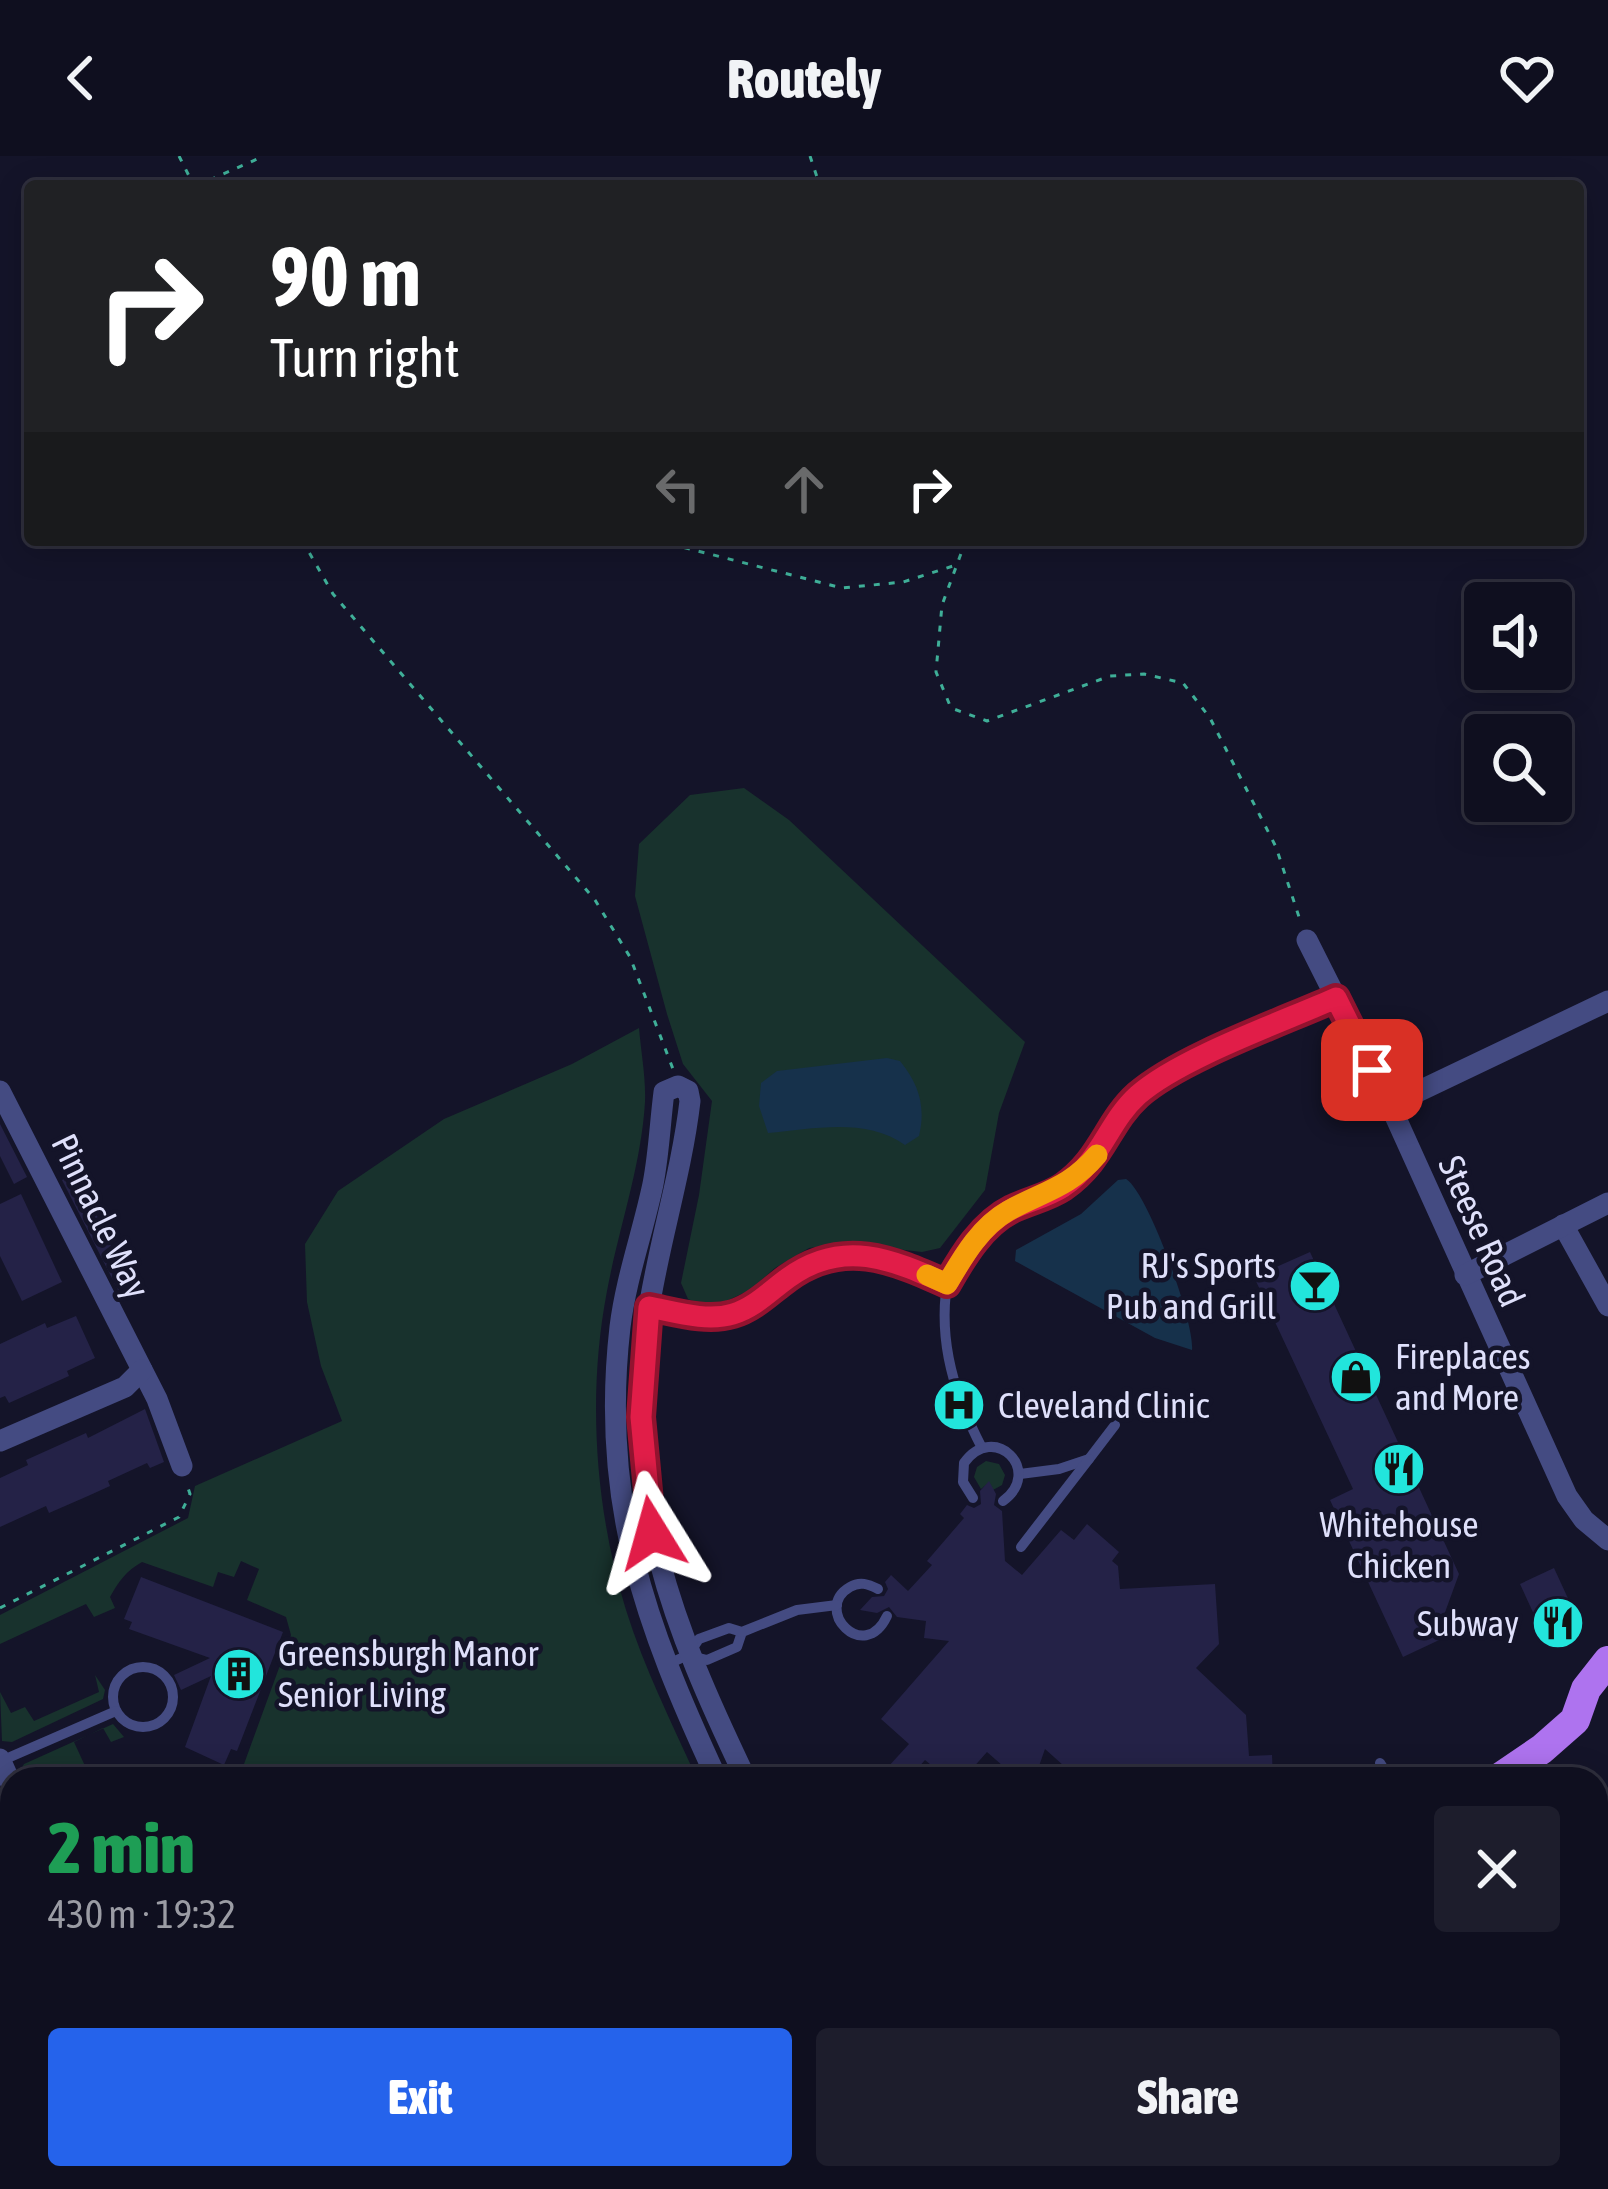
<!DOCTYPE html>
<meta charset="utf-8">
<style>
body{margin:0;font-family:"Asap Condensed",sans-serif;background:#1d1d2c;color:#f1f3f6;height:100vh;display:flex;flex-direction:column;font-size:45px;white-space:nowrap}
*{box-sizing:border-box;margin:0}
p{font-size:39px;color:#9b9ca4}
.icon{flex:none;width:66px;height:66px;fill:none;stroke:currentColor;stroke-width:2;stroke-linecap:round;stroke-linejoin:round}
.map{position:relative;flex:1;overflow:hidden}
.side{position:absolute;left:0px;top:1611px;width:1608px;height:423px;display:flex;flex-direction:column;background:#0f0f1f;border-radius:36px 36px 0 0;box-shadow:0 6px 30px #0003,0 0 0 3px #2f2f3d}
.side>*{flex:none}
.top-card{position:absolute;left:24px;top:24px;width:1560px;height:366px;border-radius:12px;box-shadow:0 6px 30px #0003,0 0 0 3px #2f2f3d;background:#202124;color:#fff;overflow:hidden}
.controls{position:absolute;left:1464px;top:426px;display:grid;gap:24px}
.controls a{display:grid;place-items:center;width:108px;height:108px;border-radius:12px;background:#0f0f1f;box-shadow:0 6px 30px #0003,0 0 0 3px #2f2f3d;font-size:60px}
.pin{position:absolute;display:grid;place-items:center;width:102px;height:102px;color:#fff;margin:-51px;border-radius:24px;box-shadow:0 6px 18px #0006}
.me{position:absolute;width:132px;margin:-66px;rotate:352deg;stroke-linejoin:round;filter:drop-shadow(0 0 9px #0008)}
.turn{display:flex;align-items:center;gap:42px;height:252px;padding:0 48px;font-size:54px}
.turn .icon{width:156px;height:156px;stroke-width:2.5}
.turn b{display:block;font-size:84px;line-height:102px}
.lanes{display:flex;align-items:center;height:114px;padding:0 48px;background:#0003;justify-content:center;gap:60px;direction:ltr}
.lanes .off{opacity:.35}
.round{display:grid;place-items:center;flex:none;width:126px;height:126px;border-radius:12px;background:#1d1d2c}
.headline{display:flex;align-items:center;justify-content:space-between;height:204px;padding:0 48px}
h1{font-size:72px;font-weight:800;line-height:90px;color:#1e9e55}
.button{display:flex;gap:24px;margin-top:auto;padding:24px 48px}
.button a{flex:1;height:138px;border-radius:12px;background:#2563eb;color:#fff;font-size:48px;font-weight:800;line-height:138px;text-align:center}
.button a+a{background:#1d1d2c;color:#f1f3f6}
header{display:flex;justify-content:space-between;align-items:center;height:156px;padding:0 48px;background:#0f0f1f;font-size:54px;font-weight:800}
.map>svg:first-child{display:block}
.green{fill:#18322d}
.water{fill:#16314b}
.building{fill:#242247}
.lines{fill:none;stroke-linecap:round;stroke-linejoin:round}
.path{stroke:#3faf98;stroke-width:3;stroke-dasharray:6 9;stroke-linecap:butt}
.lane{stroke:#444b82;stroke-width:10}
.street{stroke:#444b82;stroke-width:21}
.primary{stroke:#ae73ef;stroke-width:30}
.route-casing{stroke:#92132f;stroke-width:30}
.route{stroke:#e11d48;stroke-width:21}
.slow{stroke:#f59e0b;stroke-width:21}
.labels{text-anchor:middle;dominant-baseline:central;stroke-width:9;stroke-linejoin:round;paint-order:stroke}
.street-label{font-size:36px;fill:#dfe0fb;stroke:#141429}
.poi-label{font-size:36px;fill:#dfe0fb;stroke:#141429;text-anchor:start}
</style>
<header><svg class="icon" aria-label="back" viewBox="0 0 24 24"><path d="M15 5l-7 7 7 7"/></svg>Routely<svg class="icon" aria-label="heart" viewBox="0 0 24 24"><path d="M12 20l-8-8c-3-5 5-10 8-4 3-6 11-1 8 4z"/></svg></header>
<div class="map">
<svg width="1608" height="2033" viewBox="0 0 1608 2033">
<rect width="100%" height="100%" fill="#141429"/>
<g class="green">
<polygon points="744,632 789,664 1025,886 999,957 985,1034 940,1092 922,1096 844,1087 809,1092 775,1112 750,1134 720,1148 700,1148 688,1143 681,1127 699,1039 712,945 683,908 667,858 635,740 639,688 690,639"/>
<path d="M 639,872 C 641,896 646,922 645,946 C 641,1011 619,1071 607,1135 C 587,1239 595,1353 626,1454 C 644,1512 672,1567 697,1623 L 233,1623 L 244,1608 L 291,1479 L 286,1461 L 247,1444 L 259,1413 L 241,1405 L 234,1421 L 218,1416 L 213,1431 L 142,1406 C 126,1415 119,1425 110,1441 L 115,1452 L 94,1461 L 86,1448 L 0,1488 L 0,1459 L 188,1362 L 195,1330 L 342,1265 L 321,1210 L 307,1146 L 305,1088 L 338,1035 L 444,963 L 572,908 Z"/>
<polygon points="986,1305 999,1308 1005,1319 1002,1329 993,1334 987,1328 981,1333 974,1321 977,1311"/>
<polygon points="95,1519 105,1534 103,1543 12,1586 2,1585 0,1536 11,1557 25,1551 34,1565 99,1536"/>
<polygon points="113,1568 124,1581 111,1586 103,1572 74,1586 91,1623 24,1623 20,1615 24,1608"/>
<polygon points="4,1673 12,1678 12,2022 169,2022 174,2033 0,2033 0,1675"/>
<polygon points="208,2022 432,2022 437,2033 213,2033"/>
</g>
<g class="water">
<path d="M 887,902 L 900,905 C 919,928 926,951 919,980 L 905,989 C 866,961 813,973 768,977 L 759,950 L 761,927 L 777,915 Z"/>
<path d="M 1126,1023 C 1148,1036 1195,1167 1192,1194 L 1155,1182 L 1015,1105 L 1016,1094 L 1081,1058 L 1118,1024 Z"/>
</g>
<g class="building">
<polygon points="0,968 27,1021 14,1028 0,1000"/>
<polygon points="77,1017 131,1133 120,1138 62,1024"/>
<polygon points="21,1038 62,1126 22,1145 0,1100 0,1048"/>
<polygon points="1310,1096 1459,1418 1444,1459 1452,1478 1403,1501 1330,1344 1353,1333 1254,1121"/>
<polygon points="76,1160 95,1202 67,1215 69,1220 9,1247 5,1240 0,1242 0,1188 45,1167 47,1172"/>
<polygon points="145,1253 164,1306 150,1312 147,1307 108,1325 110,1330 88,1340 49,1357 46,1350 0,1371 0,1322 28,1309 26,1304 86,1277 88,1282"/>
<polygon points="989,1325 996,1338 994,1349 1002,1355 1005,1405 1022,1419 1061,1374 1074,1384 1087,1368 1119,1396 1112,1405 1118,1410 1120,1433 1215,1428 1219,1488 1196,1512 1246,1559 1249,1600 1272,1599 1273,1623 1073,1623 1073,1618 1045,1593 1039,1610 1029,1614 1028,1623 1018,1623 1017,1610 1003,1610 987,1596 963,1623 948,1623 925,1604 908,1623 901,1623 888,1611 909,1588 881,1563 949,1485 924,1482 926,1465 897,1461 889,1451 877,1457 860,1454 872,1441 884,1440 888,1433 885,1426 891,1419 908,1435 932,1409 927,1405 964,1362 960,1358 967,1349 974,1352 981,1348 980,1335"/>
<polygon points="1554,1412 1583,1475 1549,1491 1520,1428"/>
<polygon points="141,1421 283,1476 237,1595 231,1593 224,1609 185,1591 211,1520 181,1534 174,1519 210,1502 129,1473 132,1466 124,1463"/>
</g>
<g class="lines">
<g class="path">
<polyline points="179,0 194,30"/>
<polyline points="810,0 820,30"/>
<polyline points="196,30 264,0"/>
<polyline points="302,384 333,438 595,744 630,801 673,913"/>
<polyline points="655,384 842,432 903,426 956,409"/>
<polyline points="966,384 942,449 936,516 951,552 987,565 1110,520 1144,518 1183,527 1210,562 1276,691 1301,767"/>
<polyline points="0,1452 179,1361 190,1338 188,1332"/>
</g>
<g class="lane">
<path d="M 947,1128 C 938,1187 955,1240 982,1292"/>
<path d="M 649,1151 C 675,1156 707,1166 733,1158 C 754,1152 770,1135 788,1122 C 843,1082 892,1103 947,1128 L 986,1071 L 1008,1055 L 1060,1033 L 1086,1011 L 1103,991 L 1119,961 L 1155,926 L 1336,842"/>
<polyline points="1020,1318 1059,1313 1089,1303 1115,1269"/>
<path d="M 973,1342 L 963,1326 L 964,1307 C 994,1265 1044,1315 1003,1345"/>
<polyline points="1021,1391 1089,1303"/>
<path d="M 878,1433 C 868,1428 860,1425 850,1431 C 812,1453 864,1509 887,1460"/>
<polyline points="691,1500 707,1504 737,1491 742,1476"/>
<polyline points="666,1509 688,1499 699,1483 729,1472 742,1476 797,1454 837,1449"/>
<circle cx="143" cy="1541" r="30"/>
<polyline points="1,1605 116,1555"/>
<polyline points="1380,1607 1390,1623"/>
<polyline points="1037,1619 1042,1623"/>
<polyline points="1002,1623 1010,1617"/>
<polyline points="565,2022 570,2033"/>
<polyline points="657,2022 662,2033"/>
<polyline points="709,2022 714,2033"/>
<polyline points="1356,2022 1361,2033"/>
<polyline points="1161,2033 1163,2022"/>
<polyline points="1197,2033 1199,2022"/>
</g>
<g class="street">
<polyline points="1307,784 1390,949 1567,1340 1584,1364 1608,1384"/>
<polyline points="0,935 157,1243 182,1310"/>
<polyline points="1390,949 1608,845"/>
<polyline points="1563,1069 1608,1150"/>
<polyline points="1465,1119 1608,1047"/>
<polyline points="0,1285 125,1231 142,1214"/>
<polyline points="0,1603 12,1630"/>
<path d="M 717,1623 C 645,1468 600,1346 620,1171 C 626,1122 643,1076 653,1028 C 659,997 660,967 664,936 L 678,930 L 688,935 L 690,945 C 681,1022 656,1095 646,1171 C 623,1347 672,1468 746,1623"/>
<polyline points="191,2022 196,2033"/>
<polyline points="926,2022 934,2033"/>
<polyline points="960,2022 968,2033"/>
</g>
<g class="primary">
<polyline points="1498,1623 1542,1593 1575,1564 1586,1533 1608,1505"/>
<polyline points="873,2033 890,2022"/>
</g>
</g>
<g class="lines">
<g class="route-casing">
<path id="route" d="M 652,1377 L 641,1261 L 649,1151 C 675,1156 707,1166 733,1158 C 754,1152 770,1135 788,1122 C 843,1082 891,1103 947,1128 C 963,1100 982,1068 1012,1053 C 1029,1045 1048,1041 1063,1031 C 1103,1003 1107,967 1138,939 C 1180,902 1282,866 1336,842 L 1372,914"/>
</g>
<use href="#route" class="route"/>
<path class="slow" d="M 927,1119 L 947,1128 C 963,1101 980,1071 1008,1055 C 1044,1035 1069,1032 1097,999"/>
</g>
<defs>
<g id="bar-disc" transform="scale(2.7)"><circle r="9.5" fill="#22e5dc" stroke="#141429"/><path d="M-6-5H6L.8 .8V4.5H3.5V6h-7V4.5H-.8V.8Z" fill="#111"/></g>
<g id="shop-disc" transform="scale(2.7)"><circle r="9.5" fill="#22e5dc" stroke="#141429"/><path d="M-5-2.5h2.3a2.7 3.5 0 0 1 5.4 0H5L5.5 6h-11ZM-1.5-2.5h3a1.5 2.3 0 0 0-3 0Z" fill="#111"/></g>
<g id="hospital-disc" transform="scale(2.7)"><circle r="9.5" fill="#22e5dc" stroke="#141429"/><path d="M-5-5h3v3.5h4V-5h3V5h-3V1.5h-4V5h-3Z" fill="#111"/></g>
<g id="restaurant-disc" transform="scale(2.7)"><circle r="9.5" fill="#22e5dc" stroke="#141429"/><path d="M-5-6h1v4h1v-4h1v4h1v-4h1v5L-1.5 .5V6h-2V.5L-5-1ZM5-6V6H3V1.5H1.5Q1.5-4 5-6Z" fill="#111"/></g>
<g id="building-disc" transform="scale(2.7)"><circle r="9.5" fill="#22e5dc" stroke="#141429"/><path d="M-4-6H4V6H1V3H-1V6H-4ZM-2.5-4.3h1.7v1.8h-1.7ZM.8-4.3h1.7v1.8H.8ZM-2.5-1h1.7V.8h-1.7ZM.8-1h1.7V.8H.8Z" fill="#111"/></g>
</defs>
<g fill-rule="evenodd">
<use href="#bar-disc" x="1315" y="1130"/>
<use href="#shop-disc" x="1356" y="1221"/>
<use href="#hospital-disc" x="959" y="1249"/>
<use href="#restaurant-disc" x="1399" y="1313"/>
<use href="#restaurant-disc" x="1558" y="1467"/>
<use href="#building-disc" x="239" y="1518"/>
</g>
<g class="labels">
<g class="street-label">
<text transform="translate(101 1060) rotate(64)">Pinnacle Way</text>
<text transform="translate(1482 1075) rotate(66)">Steese Road</text>
</g>
<g class="poi-label">
<text x="1276" y="1109" text-anchor="end">RJ's Sports<tspan x="1276" dy="41">Pub and Grill</tspan></text>
<text x="1395" y="1200">Fireplaces<tspan x="1395" dy="41">and More</tspan></text>
<text x="998" y="1249">Cleveland Clinic</text>
<text x="1399" y="1368" text-anchor="middle">Whitehouse<tspan x="1399" dy="41">Chicken</tspan></text>
<text x="1519" y="1467" text-anchor="end">Subway</text>
<text x="278" y="1497">Greensburgh Manor<tspan x="278" dy="41">Senior Living</tspan></text>
</g>
</g>
</svg>
<div class="controls">
<a><svg class="icon" aria-label="sound" viewBox="0 0 24 24"><path d="M4 9h4l5-4v14l-5-4H4zM17 9q2 3 0 6"/></svg></a>
<a><svg class="icon" aria-label="search" viewBox="0 0 24 24"><circle cx="10" cy="10" r="6"/><path d="M15 15l6 6"/></svg></a>
</div>
<div class="pin" style="left:1372px;top:914px;background:#d93025"><svg class="icon" aria-label="arrive" viewBox="0 0 24 24"><path d="M6 21V4h12l-3 4 3 4H6"/></svg></div>
<svg class="me" style="left:652px;top:1377px" viewBox="-20 -20 40 40"><path d="M0-17L14 15 0 8-14 15z" fill="#e11d48" stroke="#fff" stroke-width="4"/></svg>
<div class="top-card">
<div class="turn"><svg class="icon" aria-label="right" viewBox="0 0 24 24"><path d="M7 20v-9h11M14 6l5 5-5 5"/></svg><div><b>90 m</b>Turn right</div></div>
<div class="lanes"><svg class="icon off" aria-label="left" viewBox="0 0 24 24"><path d="M17 20v-9H6M10 6l-5 5 5 5"/></svg><svg class="icon off" aria-label="ahead" viewBox="0 0 24 24"><path d="M12 20V5M6 11l6-6 6 6"/></svg><svg class="icon" aria-label="right" viewBox="0 0 24 24"><path d="M7 20v-9h11M14 6l5 5-5 5"/></svg></div>
</div>
<section class="side">
<div class="headline"><div><h1>2 min</h1><p>430 m · 19:32</p></div><a class="round"><svg class="icon" aria-label="close" viewBox="0 0 24 24"><path d="M6 6l12 12M18 6L6 18"/></svg></a></div>
<div class="button"><a>Exit</a><a>Share</a></div>
</section>
</div>
